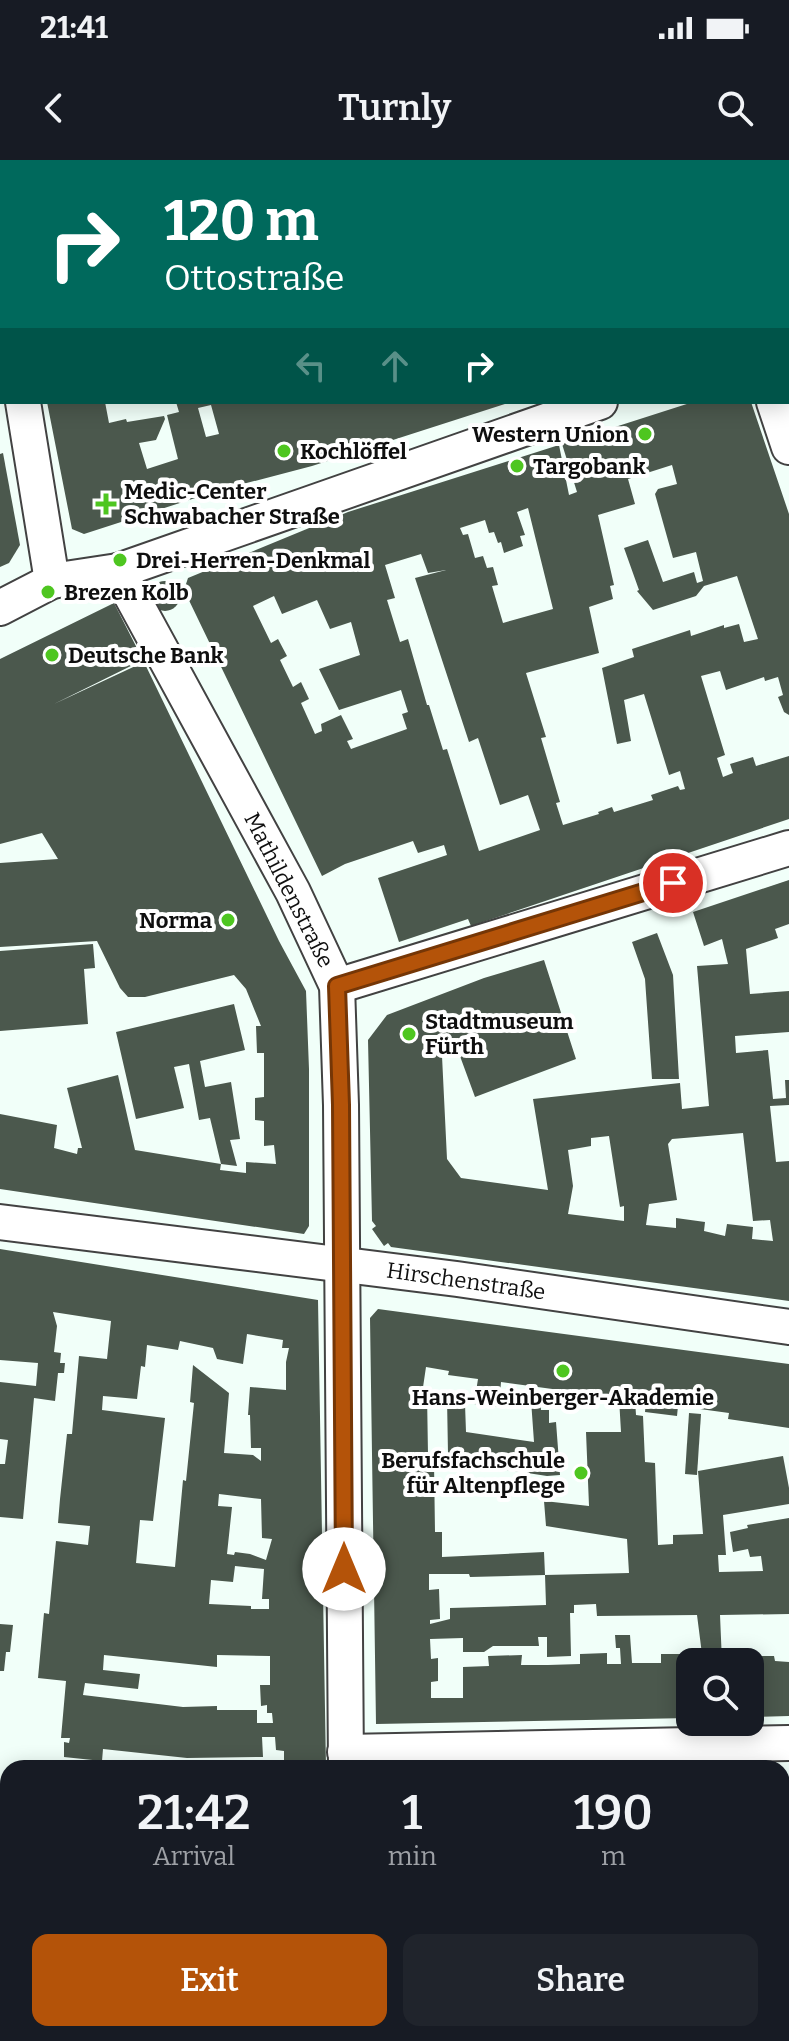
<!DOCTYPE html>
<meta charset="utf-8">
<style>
body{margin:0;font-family:Bitter,serif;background:#20242c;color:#f1f3f6;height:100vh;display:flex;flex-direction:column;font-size:30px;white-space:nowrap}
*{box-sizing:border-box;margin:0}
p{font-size:26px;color:#9ea1a6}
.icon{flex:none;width:44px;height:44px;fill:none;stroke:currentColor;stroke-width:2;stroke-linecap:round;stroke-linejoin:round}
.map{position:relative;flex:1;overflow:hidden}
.drawer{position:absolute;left:0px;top:1600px;width:790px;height:282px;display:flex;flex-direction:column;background:#171b24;border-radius:24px 24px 0 0;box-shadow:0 4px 20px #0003}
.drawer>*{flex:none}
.hud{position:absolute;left:0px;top:0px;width:790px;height:244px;box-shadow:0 4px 20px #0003;background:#00695c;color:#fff;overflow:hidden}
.fabs{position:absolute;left:676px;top:1488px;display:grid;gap:16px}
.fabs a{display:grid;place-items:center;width:88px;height:88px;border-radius:16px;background:#171b24;box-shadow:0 4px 20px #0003;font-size:40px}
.pin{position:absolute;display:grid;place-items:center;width:68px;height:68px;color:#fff;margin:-34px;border:4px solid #fff;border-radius:50%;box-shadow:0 2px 8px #0007}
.me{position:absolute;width:88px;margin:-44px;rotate:0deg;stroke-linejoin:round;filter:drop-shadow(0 0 6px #0008)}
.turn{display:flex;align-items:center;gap:28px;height:168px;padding:0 32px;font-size:36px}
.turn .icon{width:104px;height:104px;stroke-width:2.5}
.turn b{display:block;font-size:56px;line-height:68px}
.lanes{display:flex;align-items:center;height:76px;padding:0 32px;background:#0003;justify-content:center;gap:40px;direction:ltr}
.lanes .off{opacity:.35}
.eta{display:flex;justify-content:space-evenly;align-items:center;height:136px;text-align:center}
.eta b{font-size:48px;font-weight:600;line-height:56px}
.action{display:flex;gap:16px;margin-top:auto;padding:16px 32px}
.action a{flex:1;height:92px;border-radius:16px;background:#b45309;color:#fff;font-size:32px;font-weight:600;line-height:92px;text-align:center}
.action a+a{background:#20242c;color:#f1f3f6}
.status{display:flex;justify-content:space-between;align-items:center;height:56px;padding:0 40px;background:#171b24;direction:ltr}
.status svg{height:22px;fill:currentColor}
header{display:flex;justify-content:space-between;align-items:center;height:104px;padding:0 32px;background:#171b24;font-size:36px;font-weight:600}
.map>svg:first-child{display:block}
.building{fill:#4b584d;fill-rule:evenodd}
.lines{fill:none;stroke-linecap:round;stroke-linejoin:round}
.minor-casing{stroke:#424242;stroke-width:38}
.minor{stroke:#fff;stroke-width:34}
.route-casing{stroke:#753606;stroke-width:20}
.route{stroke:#b45309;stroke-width:14}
.poi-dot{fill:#4ec620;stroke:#fff;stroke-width:3}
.labels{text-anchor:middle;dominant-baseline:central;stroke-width:8;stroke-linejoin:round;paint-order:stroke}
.poi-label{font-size:22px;font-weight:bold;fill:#0f0f0f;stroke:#fff;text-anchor:start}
.street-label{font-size:22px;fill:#0f0f0f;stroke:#fff}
</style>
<div class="status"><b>21:41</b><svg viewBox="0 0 49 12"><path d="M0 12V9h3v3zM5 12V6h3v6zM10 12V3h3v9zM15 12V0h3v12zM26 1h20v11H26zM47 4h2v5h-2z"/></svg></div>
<header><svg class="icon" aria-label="back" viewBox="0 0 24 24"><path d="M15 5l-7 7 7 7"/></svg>Turnly<svg class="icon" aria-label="search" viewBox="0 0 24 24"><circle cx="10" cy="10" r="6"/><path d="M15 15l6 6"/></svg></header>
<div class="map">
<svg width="789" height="1881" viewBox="0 0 789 1881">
<rect width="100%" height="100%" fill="#f1fff9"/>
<g class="building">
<path d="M 47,242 L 105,242 L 109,263 L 126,259 L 127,262 L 164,256 L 165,259 L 156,280 L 139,283 L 147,309 L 178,299 L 167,255 L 179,252 L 176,242 L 508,243 L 312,306 L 220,330 L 84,374 L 72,369 ZM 211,245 L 219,274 L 206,277 L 198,248 Z"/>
<path d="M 693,242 L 751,242 L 789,354 L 789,555 L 784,552 L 778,537 L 783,535 L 778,517 L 765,521 L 764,517 L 726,530 L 720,511 L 701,516 L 725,595 L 717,598 L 723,617 L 733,613 L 730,604 L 753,597 L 756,606 L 789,596 L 789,659 L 471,766 L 468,759 L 399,782 L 378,718 L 447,695 L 444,685 L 418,693 L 413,681 L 345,704 L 322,716 L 184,430 L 188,418 L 348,352 L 559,285 L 569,335 L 577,332 L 562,284 ZM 672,305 L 677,324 L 658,329 L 655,334 L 673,398 L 696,392 L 703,421 L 697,423 L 694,412 L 663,422 L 648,380 L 624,388 L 639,430 L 637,431 L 653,450 L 696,436 L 704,426 L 737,416 L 758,479 L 744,482 L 739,464 L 724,468 L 724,465 L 691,476 L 690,470 L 632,489 L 634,497 L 602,508 L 617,584 L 631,581 L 624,540 L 644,534 L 669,615 L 680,611 L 685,629 L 680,630 L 678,626 L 651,635 L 653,640 L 614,652 L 612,647 L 598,652 L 599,654 L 563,665 L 556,643 L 560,642 L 541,578 L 546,577 L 526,513 L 599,493 L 589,447 L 613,439 L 610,426 L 614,425 L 598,355 L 635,344 L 628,319 ZM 528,348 L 553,449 L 503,463 L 492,426 L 498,425 L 493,407 L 487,408 L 483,396 L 475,398 L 468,374 L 463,375 L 460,368 L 485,360 L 489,373 L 494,372 L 498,383 L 501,382 L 504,393 L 523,386 L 520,376 L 525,375 L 517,352 ZM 421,394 L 428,413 L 446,410 L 415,418 L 469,582 L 478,578 L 500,645 L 528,635 L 540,670 L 479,691 L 447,589 L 443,590 L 429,545 L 427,545 L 408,479 L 400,482 L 387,440 L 395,438 L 385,405 ZM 274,436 L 282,454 L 317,440 L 330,469 L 351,462 L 360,495 L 319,509 L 339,550 L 401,530 L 408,552 L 402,554 L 407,569 L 351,589 L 347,581 L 353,579 L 341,555 L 321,564 L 322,571 L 315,574 L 301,543 L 309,539 L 301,522 L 293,527 L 280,500 L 287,496 L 278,479 L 271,483 L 253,446 Z"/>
<polygon points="3,293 20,385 9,403 0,407 0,294"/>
<circle cx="165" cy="436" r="15"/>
<polygon points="114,443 143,500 54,544 144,502 279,781 306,831 309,909 309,1066 304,1074 0,1029 0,954 57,965 54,988 77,994 78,988 82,988 67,928 118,915 135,990 221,1004 220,1010 246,1013 246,1002 276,1004 274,985 264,986 264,961 255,960 255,938 264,937 264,893 257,893 256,866 261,866 246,829 234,815 145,837 128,837 120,828 97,781 0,787 0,703 58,699 42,673 0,684 0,499"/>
<path d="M 789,720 L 789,764 L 775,769 L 778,778 L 746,789 L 750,834 L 789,831 L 789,872 L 735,876 L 736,893 L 768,890 L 773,939 L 786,938 L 785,920 L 789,920 L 789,945 L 770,946 L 776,1002 L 789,1001 L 789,1141 L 391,1087 L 388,1083 L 384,1086 L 372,1069 L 376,1066 L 372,1061 L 368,880 L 387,855 L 484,818 L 544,800 L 576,899 L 475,937 L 457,888 L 442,896 L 447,999 L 461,1018 L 548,1030 L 533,939 L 680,923 L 682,949 L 709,946 L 697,806 L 728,804 L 722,779 L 704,786 L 693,752 ZM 743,973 L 753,1061 L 770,1060 L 773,1081 L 752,1079 L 753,1067 L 727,1064 L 725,1076 L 704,1071 L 705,1062 L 676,1058 L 676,1068 L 646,1065 L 649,1044 L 677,1040 L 668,984 L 672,979 ZM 609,976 L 620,1047 L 624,1046 L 624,1061 L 568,1054 L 573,1026 L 568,990 L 591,986 L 591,978 Z"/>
<polygon points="657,773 673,815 679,919 652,919 645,819 632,782"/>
<polygon points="93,784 95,808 84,809 88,864 0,871 0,791"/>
<polygon points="234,844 245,890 200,901 205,927 231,922 240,979 230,980 237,1006 221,1004 210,958 199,960 189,904 174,907 184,948 136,959 116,872"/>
<path d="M 0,1089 L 318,1140 L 326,1608 L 284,1608 L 284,1591 L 276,1590 L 275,1577 L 262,1577 L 263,1597 L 187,1598 L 103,1589 L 102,1601 L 64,1597 L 64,1582 L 69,1583 L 70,1578 L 61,1578 L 66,1521 L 38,1518 L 44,1453 L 49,1454 L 56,1381 L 88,1385 L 90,1366 L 58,1363 L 60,1339 L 67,1274 L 72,1274 L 79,1196 L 107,1199 L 111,1161 L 53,1152 L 57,1166 L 54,1192 L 61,1193 L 60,1203 L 65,1203 L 64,1213 L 58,1213 L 55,1241 L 34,1238 L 23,1359 L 0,1357 L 0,1304 L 5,1304 L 8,1280 L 0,1279 L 0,1222 L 36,1226 L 38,1203 L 0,1200 ZM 247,1174 L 283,1180 L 282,1188 L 289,1188 L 286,1202 L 286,1230 L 250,1227 L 248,1255 L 250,1255 L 251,1288 L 261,1288 L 261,1301 L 253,1295 L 224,1293 L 229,1233 L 193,1205 L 190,1242 L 194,1243 L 186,1321 L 183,1320 L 175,1407 L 136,1403 L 140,1360 L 153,1361 L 165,1258 L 102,1250 L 103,1236 L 137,1239 L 141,1206 L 145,1207 L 147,1185 L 178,1190 L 180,1181 L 213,1188 L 217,1199 L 243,1204 ZM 219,1334 L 261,1339 L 262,1378 L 272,1379 L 266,1400 L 250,1394 L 235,1392 L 234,1395 L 227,1394 L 232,1347 L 218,1346 ZM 235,1406 L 264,1409 L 262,1439 L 269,1439 L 269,1449 L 251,1449 L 251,1446 L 209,1444 L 211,1420 L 233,1422 ZM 104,1495 L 217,1507 L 217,1495 L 270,1496 L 270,1525 L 260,1525 L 261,1546 L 267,1545 L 267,1553 L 272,1553 L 273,1563 L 257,1563 L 257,1550 L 217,1550 L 217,1546 L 183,1547 L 83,1535 L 85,1523 L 138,1529 L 140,1514 L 103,1510 Z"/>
<path d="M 378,1149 L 789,1204 L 789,1268 L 728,1259 L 729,1253 L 678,1246 L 677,1256 L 645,1252 L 646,1241 L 635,1240 L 636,1255 L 643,1256 L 645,1302 L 655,1303 L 658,1385 L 673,1384 L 673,1375 L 703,1374 L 698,1311 L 783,1296 L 789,1328 L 789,1344 L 723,1355 L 726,1395 L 718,1395 L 719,1412 L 763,1411 L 761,1396 L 750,1397 L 748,1389 L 733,1392 L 730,1372 L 748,1368 L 747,1365 L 789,1358 L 789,1454 L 720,1455 L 722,1502 L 703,1502 L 697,1455 L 597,1456 L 596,1444 L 574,1445 L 574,1453 L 570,1453 L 571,1496 L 547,1497 L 547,1477 L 538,1477 L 539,1486 L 493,1486 L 484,1492 L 463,1492 L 463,1478 L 430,1479 L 431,1499 L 438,1498 L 438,1521 L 431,1522 L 431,1538 L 463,1538 L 463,1507 L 489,1506 L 488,1496 L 522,1495 L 521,1505 L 548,1505 L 580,1504 L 580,1494 L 607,1493 L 607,1504 L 621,1504 L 620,1488 L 616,1488 L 615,1475 L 630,1475 L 632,1503 L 661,1503 L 661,1494 L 683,1494 L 683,1502 L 690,1502 L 690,1558 L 376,1564 L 370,1158 ZM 426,1207 L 449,1211 L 448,1215 L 478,1219 L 474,1244 L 499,1247 L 501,1222 L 619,1238 L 621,1272 L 586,1272 L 589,1346 L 544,1341 L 546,1366 L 627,1379 L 629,1413 L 545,1415 L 546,1445 L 450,1448 L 450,1459 L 430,1464 L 430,1460 L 440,1459 L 439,1429 L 429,1430 L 429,1414 L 469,1414 L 470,1417 L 545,1415 L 544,1392 L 442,1397 L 442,1372 L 435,1372 L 434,1302 L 448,1301 L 547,1316 L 560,1315 L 556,1262 L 549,1263 L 549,1250 L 541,1250 L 540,1239 L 531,1240 L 534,1282 L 466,1272 L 465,1244 L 447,1238 L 448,1294 L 428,1295 L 427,1233 L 422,1234 Z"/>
<polygon points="689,1253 701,1254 697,1315 685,1314"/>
<polygon points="0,1464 13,1465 10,1492 6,1492 4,1511 0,1511"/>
<polygon points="751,1496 774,1496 775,1501 789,1502 789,1556 750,1557 750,1502 738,1502 738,1499 751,1499"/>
<rect x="782" y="1620" width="7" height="54"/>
<rect x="782" y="1690" width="7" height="121"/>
<polygon points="8,1766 8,1830 0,1831 0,1767"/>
<polygon points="8,1852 8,1874 49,1874 49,1876 0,1881 0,1853"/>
<rect x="93" y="1874" width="80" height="7"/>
<rect x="258" y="1874" width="73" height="7"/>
<polygon points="378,1874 433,1874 433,1881 379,1881"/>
<polygon points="457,1874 543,1874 543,1881 444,1881 444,1878 457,1878"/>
<polygon points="656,1874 706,1874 707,1881 657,1881"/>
</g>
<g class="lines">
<g class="minor-casing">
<g id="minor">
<polyline points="0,104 2,116"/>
<polyline points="788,178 789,178"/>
<polyline points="23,242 52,421"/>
<polyline points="774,242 789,287"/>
<polyline points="118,411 293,732 337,826 341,945 346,1608"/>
<polyline points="0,448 52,421 118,411 600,242"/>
<polyline points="337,826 789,688"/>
<polyline points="0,1062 457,1119 789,1167"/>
<polyline points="345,1592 789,1583"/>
<polyline points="350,1874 350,1881"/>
</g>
</g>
<use href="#minor" class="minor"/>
</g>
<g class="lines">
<g class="route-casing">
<polyline id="route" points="344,1409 341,945 337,826 673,723"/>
</g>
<use href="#route" class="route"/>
</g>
<g class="poi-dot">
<circle cx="645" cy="274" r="8"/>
<circle cx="284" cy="291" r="8"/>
<circle cx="517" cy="306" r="8"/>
<path d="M102 332h8v8h8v8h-8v8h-8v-8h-8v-8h8z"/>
<circle cx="120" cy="400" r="8"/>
<circle cx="48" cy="432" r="8"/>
<circle cx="52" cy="495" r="8"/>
<circle cx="228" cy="760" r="8"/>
<circle cx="409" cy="874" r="8"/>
<circle cx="563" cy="1211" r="8"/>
<circle cx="581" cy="1313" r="8"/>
</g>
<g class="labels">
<g class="poi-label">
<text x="629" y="274" text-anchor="end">Western Union</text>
<text x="300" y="291">Kochlöffel</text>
<text x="533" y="306">Targobank</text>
<text x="124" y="331">Medic-Center<tspan x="124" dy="25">Schwabacher Straße</tspan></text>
<text x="136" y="400">Drei-Herren-Denkmal</text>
<text x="64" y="432">Brezen Kolb</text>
<text x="68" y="495">Deutsche Bank</text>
<text x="212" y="760" text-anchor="end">Norma</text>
<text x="425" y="861">Stadtmuseum<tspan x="425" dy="25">Fürth</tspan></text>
<text x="563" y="1237" text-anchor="middle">Hans-Weinberger-Akademie</text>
<text x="565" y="1300" text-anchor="end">Berufsfachschule<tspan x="565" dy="25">für Altenpflege</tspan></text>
</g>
<g class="street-label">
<text transform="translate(289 730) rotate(63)">Mathildenstraße</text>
<text transform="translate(466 1121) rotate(8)">Hirschenstraße</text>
</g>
</g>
</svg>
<div class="fabs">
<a><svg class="icon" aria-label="search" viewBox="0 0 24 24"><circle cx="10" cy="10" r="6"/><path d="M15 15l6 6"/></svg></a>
</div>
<div class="pin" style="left:673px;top:723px;background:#d93025"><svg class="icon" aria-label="arrive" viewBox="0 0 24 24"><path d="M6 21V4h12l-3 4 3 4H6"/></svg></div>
<svg class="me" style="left:344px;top:1409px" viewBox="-20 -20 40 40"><circle r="19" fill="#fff"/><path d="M0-13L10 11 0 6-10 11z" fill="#b45309"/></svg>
<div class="hud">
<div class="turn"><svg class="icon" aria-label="right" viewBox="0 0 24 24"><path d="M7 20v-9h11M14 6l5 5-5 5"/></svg><div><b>120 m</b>Ottostraße</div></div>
<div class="lanes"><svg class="icon off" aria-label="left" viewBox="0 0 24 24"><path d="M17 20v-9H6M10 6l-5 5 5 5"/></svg><svg class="icon off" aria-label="ahead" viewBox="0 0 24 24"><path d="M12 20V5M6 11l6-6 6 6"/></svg><svg class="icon" aria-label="right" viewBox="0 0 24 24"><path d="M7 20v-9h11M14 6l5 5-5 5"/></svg></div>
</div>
<section class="drawer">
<div class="eta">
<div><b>21:42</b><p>Arrival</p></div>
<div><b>1</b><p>min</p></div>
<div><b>190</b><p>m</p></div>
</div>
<div class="action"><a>Exit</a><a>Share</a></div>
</section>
</div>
